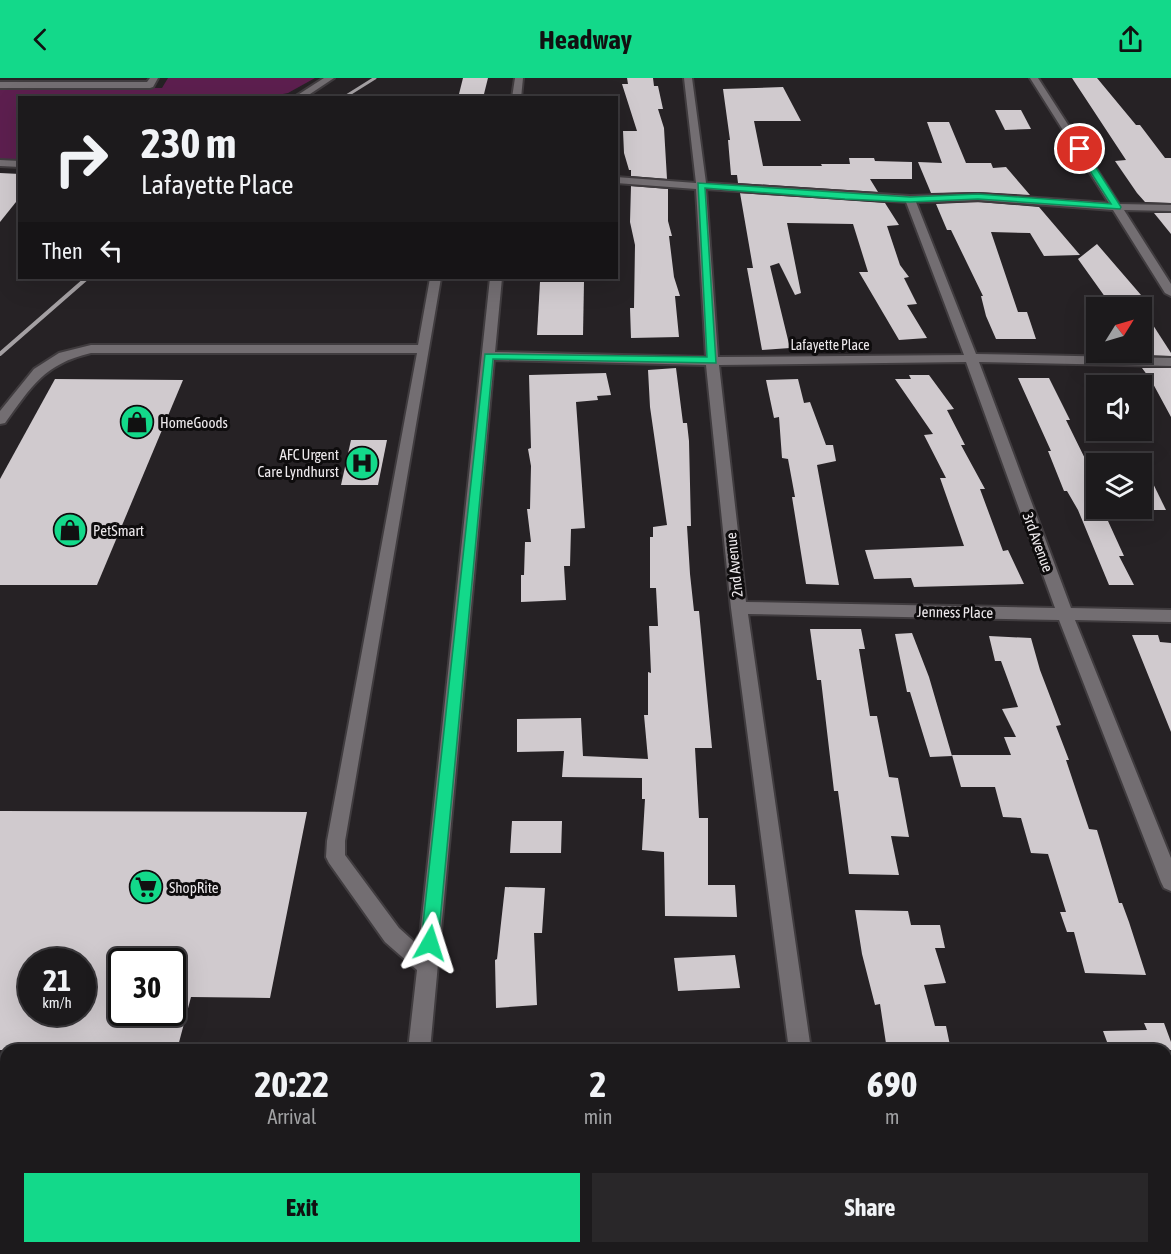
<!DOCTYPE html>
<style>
body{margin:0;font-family:"Asap Condensed",sans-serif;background:#292729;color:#f1f3f6;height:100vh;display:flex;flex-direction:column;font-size:22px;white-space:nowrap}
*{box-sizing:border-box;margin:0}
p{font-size:20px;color:#a0a1a3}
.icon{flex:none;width:33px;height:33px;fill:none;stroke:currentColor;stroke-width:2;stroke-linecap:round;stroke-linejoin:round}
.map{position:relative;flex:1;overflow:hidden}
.sheet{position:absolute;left:0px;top:966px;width:1172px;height:210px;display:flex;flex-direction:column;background:#1c1a1c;border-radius:18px 18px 0 0;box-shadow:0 6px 24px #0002,0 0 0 2px #3a383b}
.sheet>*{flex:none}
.banner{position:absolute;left:18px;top:18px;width:600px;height:183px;border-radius:0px;box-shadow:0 6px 24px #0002,0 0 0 2px #3a383b;background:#1c1a1c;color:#f1f3f6;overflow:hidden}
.needle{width:39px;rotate:53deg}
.buttons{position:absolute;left:1086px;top:219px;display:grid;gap:12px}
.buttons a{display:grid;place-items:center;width:66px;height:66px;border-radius:0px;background:#1c1a1c;box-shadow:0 6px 24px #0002,0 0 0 2px #3a383b;font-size:30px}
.speed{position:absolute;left:18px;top:870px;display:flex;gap:12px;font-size:30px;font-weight:700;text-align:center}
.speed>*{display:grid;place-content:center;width:78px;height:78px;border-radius:50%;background:#1c1a1c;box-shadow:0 6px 24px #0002,0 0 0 2px #3a383b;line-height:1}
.speed small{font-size:15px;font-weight:400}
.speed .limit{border:3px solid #111;border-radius:9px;background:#fff;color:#111}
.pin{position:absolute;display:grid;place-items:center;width:51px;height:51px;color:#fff;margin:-26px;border:3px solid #fff;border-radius:50%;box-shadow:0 2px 6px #0007}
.me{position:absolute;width:66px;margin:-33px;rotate:6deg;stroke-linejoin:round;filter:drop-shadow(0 0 4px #0008)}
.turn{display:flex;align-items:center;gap:21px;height:126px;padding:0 24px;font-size:27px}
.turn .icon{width:78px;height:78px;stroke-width:2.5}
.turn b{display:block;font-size:42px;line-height:51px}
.then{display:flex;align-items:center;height:57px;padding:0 24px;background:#0003;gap:12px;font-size:22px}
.eta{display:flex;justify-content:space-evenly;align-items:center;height:102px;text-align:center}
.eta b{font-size:36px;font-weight:700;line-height:42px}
.primary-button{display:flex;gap:12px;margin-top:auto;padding:12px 24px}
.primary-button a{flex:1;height:69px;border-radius:0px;background:#13d98a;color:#111;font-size:24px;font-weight:700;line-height:69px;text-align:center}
.primary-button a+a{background:#292729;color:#f1f3f6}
header{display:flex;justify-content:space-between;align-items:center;height:78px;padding:0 24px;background:#13d98a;color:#111;font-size:27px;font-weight:700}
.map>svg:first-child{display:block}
.green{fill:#5d1f4f}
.building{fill:#d0cace;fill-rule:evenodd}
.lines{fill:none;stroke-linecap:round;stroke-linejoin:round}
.minor-casing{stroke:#403c3f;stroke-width:4}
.minor{fill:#736e72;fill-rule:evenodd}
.rail-far1{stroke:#a4a0a3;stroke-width:3}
.rail{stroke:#a4a0a3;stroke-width:4}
.route{fill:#13d98a;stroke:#0c8d5a;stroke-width:1.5}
.labels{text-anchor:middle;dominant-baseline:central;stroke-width:6;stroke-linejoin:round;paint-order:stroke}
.far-street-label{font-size:14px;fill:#ede9ec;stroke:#0e0c0d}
.poi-label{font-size:15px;fill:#ede9ec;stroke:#0e0c0d;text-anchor:start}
.street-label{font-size:15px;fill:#ede9ec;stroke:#0e0c0d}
</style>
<header><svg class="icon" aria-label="back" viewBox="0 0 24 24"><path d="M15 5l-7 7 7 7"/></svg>Headway<svg class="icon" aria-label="share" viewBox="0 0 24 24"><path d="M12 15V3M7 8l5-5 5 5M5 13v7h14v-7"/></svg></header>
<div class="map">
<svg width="1171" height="1176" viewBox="0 0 1171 1176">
<rect width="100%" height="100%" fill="#262225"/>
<g class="green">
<polygon points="168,0 315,0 288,15 268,19 20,20 19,86 0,85 0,8 162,10"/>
<polygon points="0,1112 6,1112 6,1170 341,1170 341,1176 0,1176"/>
</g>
<g class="building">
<polygon points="463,0 488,0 483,20 458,20"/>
<polygon points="627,0 653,0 654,8 658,8 663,31 658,31 664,50 667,101 631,98 631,92 629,92 624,75 623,53 637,53 622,6 628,6"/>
<polygon points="1072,0 1097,0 1136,47 1140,47 1165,80 1171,80 1171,125 1145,124 1137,115 1115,83 1126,82"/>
<polygon points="783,9 801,43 754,43 763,88 822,88 821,86 850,86 849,80 874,80 875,83 912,84 912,101 870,101 878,114 738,105 737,97 731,97 728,62 730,62 723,11"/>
<polygon points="995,32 1021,32 1031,51 1005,52"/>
<polygon points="927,44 949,44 966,85 991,85 993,90 1006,89 1030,117 978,114 931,115 918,84 942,85"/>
<polygon points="0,95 20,96 20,119 0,144"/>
<polygon points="631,108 668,111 668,143 672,158 669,158 674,199 680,218 675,218 679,259 631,260 630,230 634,230 635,167 630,144"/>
<polygon points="740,115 885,125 899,147 887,148 900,187 909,199 904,200 917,226 907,227 927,260 899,262 859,194 868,194 853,146 787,145 801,215 795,217 779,185 770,188 790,270 762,272 747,190 753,190"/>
<polygon points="978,124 1039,129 1080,177 1044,178 1030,155 991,154 1018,234 1027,234 1036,261 996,261 986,238 981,218 983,218 951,152 947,152 936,126"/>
<polygon points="1154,135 1171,135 1171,156"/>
<polygon points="1097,166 1141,217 1138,217 1147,230 1113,230 1078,181"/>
<polygon points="540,204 584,204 583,257 537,257"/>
<polygon points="1142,230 1171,275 1171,278 1142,277"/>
<polygon points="676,290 683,345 687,345 689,363 691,448 687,448 690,496 694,533 699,533 712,670 695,670 699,740 708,740 708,807 735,807 737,839 665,838 664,774 642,772 645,721 642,721 642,700 562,699 564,673 517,674 517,641 581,640 583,678 648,681 644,637 648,637 648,594 651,595 649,548 658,548 656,510 650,510 650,459 653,459 653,449 667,447 650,329 648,292"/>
<polygon points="1142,290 1171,290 1171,339 1151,302"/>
<polygon points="606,295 611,317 597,318 598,322 576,324 585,450 571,451 570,488 564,488 566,522 521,524 521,497 524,497 525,464 531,464 527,431 530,431 531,388 528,371 531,370 529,297"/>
<polygon points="909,297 929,297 954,331 947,332 965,367 961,367 985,411 980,411 1003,473 1008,472 1024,506 914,509 911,500 874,501 865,472 964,468 940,400 946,400 924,357 933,356 895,301 911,301"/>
<polygon points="1018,300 1049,300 1070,342 1066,342 1096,403 1096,430 1103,430 1111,443 1108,443 1124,478 1119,478 1134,507 1109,507 1078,432 1067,413 1064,413 1048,373 1051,373"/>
<polygon points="55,301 183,302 97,507 0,507 0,401"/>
<polygon points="798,301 804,325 810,324 826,367 833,367 836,383 817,387 839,507 806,506 792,419 795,419 788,381 782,380 779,339 774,340 766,302"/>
<polygon points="351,362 387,362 378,407 341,407"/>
<polygon points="1142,383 1166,432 1145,432 1142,424"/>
<polygon points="810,551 861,551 865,571 859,571 870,638 877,638 889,699 898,700 909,759 891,758 899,797 849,796 838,713 834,713 821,602 817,602"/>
<polygon points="912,555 929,599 952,678 930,679 910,614 907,614 895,556"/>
<polygon points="1132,557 1158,557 1160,564 1171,565 1171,654"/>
<polygon points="989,558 1031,560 1040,592 1061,647 1056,648 1069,682 1066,682 1089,751 1097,752 1119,825 1122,825 1129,844 1146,897 1085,895 1074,854 1067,854 1060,834 1066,834 1048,776 1031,775 1021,740 1003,739 995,709 961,709 952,677 1011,677 1004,659 1016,659 1002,631 1018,629 1001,583 995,583"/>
<path d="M 0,733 L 307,734 L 270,920 L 191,919 L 177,972 L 0,972 ZM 32,884 L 82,884 L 82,934 L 32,934 ZM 122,884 L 172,884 L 172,934 L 122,934 Z"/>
<polygon points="512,743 562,743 561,775 510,775"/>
<polygon points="505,809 545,810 542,855 534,855 537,927 496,930 495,882 497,881"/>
<polygon points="855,832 908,833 911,847 940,847 945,870 935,870 946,905 924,907 935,948 946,948 951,972 887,972 880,926 875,927 862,876"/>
<polygon points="735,877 740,910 678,913 674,880"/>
<polygon points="1144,945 1164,945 1171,964 1171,972 1110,972 1103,953 1147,952"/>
</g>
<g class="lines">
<g class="minor-casing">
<g id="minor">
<polygon points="150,0 158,0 153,9 150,10 0,10 0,4 147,4"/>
<polygon points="324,0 334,0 304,20 293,20"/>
<polygon points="515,0 523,0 521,20 512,20"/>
<path d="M 684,0 L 692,0 L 706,105 L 910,118 L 978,116 L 1109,125 L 1030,0 L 1038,0 L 1119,126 L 1171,127 L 1171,133 L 1124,132 L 1171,206 L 1171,218 L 1165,215 L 1113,132 L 978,122 L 916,124 L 976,276 L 1171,280 L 1171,288 L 979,284 L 1071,530 L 1171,532 L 1171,544 L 1075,542 L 1171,780 L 1171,813 L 1164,810 L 1161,804 L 1059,542 L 748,536 L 811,972 L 789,972 L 731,530 L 706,287 L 494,282 L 430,972 L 408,972 L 417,892 L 385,864 L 329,785 L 326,779 L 327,763 L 417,275 L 91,275 C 44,286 32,308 5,345 L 0,346 L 0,333 L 34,291 L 59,275 L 91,267 L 418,267 L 430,200 L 441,200 L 345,763 L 345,777 L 399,850 L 419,868 L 490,200 L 502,200 L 495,274 L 706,279 L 696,111 L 616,105 L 616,99 L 696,105 ZM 706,111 L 906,124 L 964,277 L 718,279 ZM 966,284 L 1055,530 L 746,524 L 719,287 Z"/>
<polygon points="0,82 20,83 20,89 0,88"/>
<polygon points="6,1053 6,1075 0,1076 0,1054"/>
<polygon points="386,1170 410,1170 409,1176 385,1176"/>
<polygon points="815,1170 839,1170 840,1176 816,1176"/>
</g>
</g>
<use href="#minor" class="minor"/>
<polyline class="rail-far1" points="343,20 375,0"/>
<polyline class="rail" points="0,276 87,200"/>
</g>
<polygon class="route" points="1080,69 1084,71 1121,129 1120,131 978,121 910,124 845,121 705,110 716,285 493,281 438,865 436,871 430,873 424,871 421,865 485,276 707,279 698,105 910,119 978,116 1111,126 1076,71"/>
<defs>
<g id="shop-disc" transform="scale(1.725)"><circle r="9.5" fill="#13d98a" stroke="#0e0c0d"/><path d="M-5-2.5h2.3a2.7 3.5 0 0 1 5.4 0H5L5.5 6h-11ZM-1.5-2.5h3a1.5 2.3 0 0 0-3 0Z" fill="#111"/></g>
<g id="hospital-disc" transform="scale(1.725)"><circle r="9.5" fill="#13d98a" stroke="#0e0c0d"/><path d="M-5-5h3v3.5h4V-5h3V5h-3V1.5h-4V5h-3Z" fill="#111"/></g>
<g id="supermarket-disc" transform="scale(1.725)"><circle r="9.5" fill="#13d98a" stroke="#0e0c0d"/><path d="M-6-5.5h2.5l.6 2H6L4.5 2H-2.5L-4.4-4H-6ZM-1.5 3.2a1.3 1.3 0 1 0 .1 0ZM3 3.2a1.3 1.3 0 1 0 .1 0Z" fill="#111"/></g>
</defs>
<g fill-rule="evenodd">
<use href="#shop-disc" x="137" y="344"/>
<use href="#hospital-disc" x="362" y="385"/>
<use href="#shop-disc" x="70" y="452"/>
<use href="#supermarket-disc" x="146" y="809"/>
</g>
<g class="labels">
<g class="far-street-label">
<text x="830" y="267">Lafayette Place</text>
</g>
<g class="poi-label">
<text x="160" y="344">HomeGoods</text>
<text x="339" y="376" text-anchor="end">AFC Urgent<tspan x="339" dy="17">Care Lyndhurst</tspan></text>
<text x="93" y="452">PetSmart</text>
<text x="169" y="809">ShopRite</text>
</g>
<g class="street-label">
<text transform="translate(1038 464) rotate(70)">3rd Avenue</text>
<text transform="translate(734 487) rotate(-96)">2nd Avenue</text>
<text transform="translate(955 534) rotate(1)">Jenness Place</text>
</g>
</g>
</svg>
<div class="buttons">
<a><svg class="needle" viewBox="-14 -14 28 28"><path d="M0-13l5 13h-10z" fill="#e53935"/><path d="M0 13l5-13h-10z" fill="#a0a1a3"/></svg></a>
<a><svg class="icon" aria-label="sound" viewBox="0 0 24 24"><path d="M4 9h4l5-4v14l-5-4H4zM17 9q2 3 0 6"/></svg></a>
<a><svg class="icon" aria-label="layers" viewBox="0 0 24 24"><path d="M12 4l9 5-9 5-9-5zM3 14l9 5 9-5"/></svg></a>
</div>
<div class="speed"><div>21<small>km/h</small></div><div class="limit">30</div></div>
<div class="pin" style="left:1080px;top:71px;background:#d93025"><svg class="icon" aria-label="arrive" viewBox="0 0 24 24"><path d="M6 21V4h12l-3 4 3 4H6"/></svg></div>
<svg class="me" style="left:430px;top:865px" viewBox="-20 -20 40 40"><path d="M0-17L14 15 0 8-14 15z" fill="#13d98a" stroke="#fff" stroke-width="4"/></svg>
<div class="banner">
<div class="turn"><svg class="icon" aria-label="right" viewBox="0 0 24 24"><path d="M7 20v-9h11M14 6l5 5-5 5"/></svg><div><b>230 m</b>Lafayette Place</div></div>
<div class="then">Then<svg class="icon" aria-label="left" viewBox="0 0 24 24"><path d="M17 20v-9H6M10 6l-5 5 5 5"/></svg></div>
</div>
<section class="sheet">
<div class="eta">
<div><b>20:22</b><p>Arrival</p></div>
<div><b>2</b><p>min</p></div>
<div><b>690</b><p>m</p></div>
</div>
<div class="primary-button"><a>Exit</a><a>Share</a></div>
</section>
</div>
